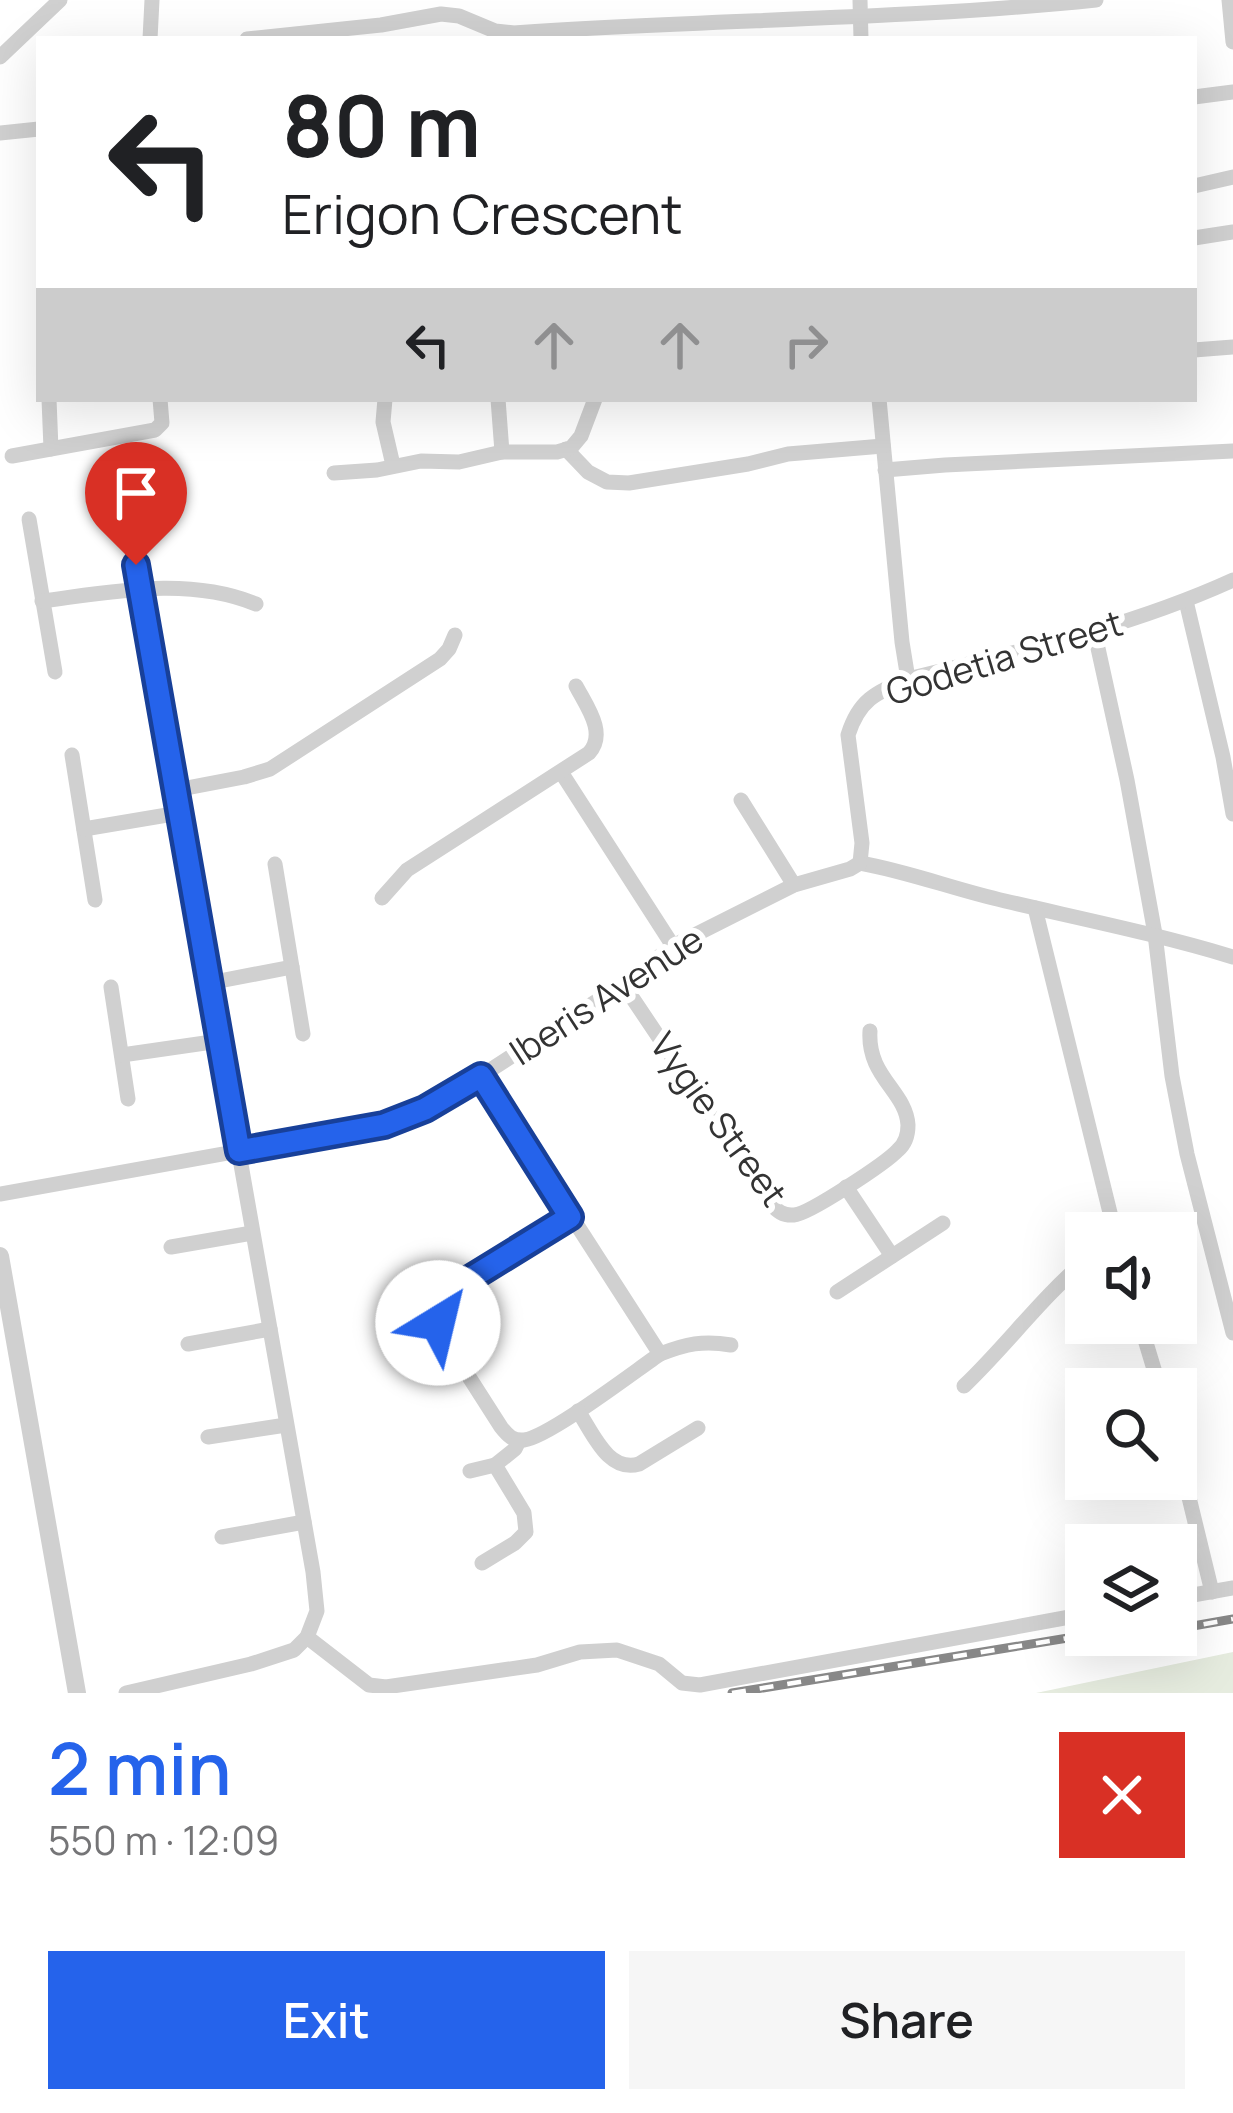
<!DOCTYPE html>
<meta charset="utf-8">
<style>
body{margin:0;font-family:Manrope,sans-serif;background:#f6f6f6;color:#202124;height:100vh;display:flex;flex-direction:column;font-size:45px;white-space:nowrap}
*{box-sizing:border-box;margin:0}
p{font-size:39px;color:#757577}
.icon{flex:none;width:66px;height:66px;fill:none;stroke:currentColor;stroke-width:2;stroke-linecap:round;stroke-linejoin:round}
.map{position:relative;height:1693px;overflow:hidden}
.sheet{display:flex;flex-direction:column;background:#fff;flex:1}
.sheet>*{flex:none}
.banner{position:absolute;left:36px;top:36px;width:1161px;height:366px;border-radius:0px;box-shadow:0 12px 48px #0002;background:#fff;color:#202124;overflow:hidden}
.buttons{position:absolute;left:1065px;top:1212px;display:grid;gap:24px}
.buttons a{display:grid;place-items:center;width:132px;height:132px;border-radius:0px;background:#fff;box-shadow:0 12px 48px #0002;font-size:60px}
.pin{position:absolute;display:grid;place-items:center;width:102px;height:102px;color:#fff;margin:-123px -51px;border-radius:50% 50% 50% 0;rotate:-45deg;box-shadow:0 0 12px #0007}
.pin .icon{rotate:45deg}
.me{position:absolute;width:132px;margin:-66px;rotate:36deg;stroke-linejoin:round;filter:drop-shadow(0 0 9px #0008)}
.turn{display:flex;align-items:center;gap:42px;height:252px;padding:0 48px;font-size:54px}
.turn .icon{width:156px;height:156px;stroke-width:2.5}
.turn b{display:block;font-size:84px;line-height:102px}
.lanes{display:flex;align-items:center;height:114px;padding:0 48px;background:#0003;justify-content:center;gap:60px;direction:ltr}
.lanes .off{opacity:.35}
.round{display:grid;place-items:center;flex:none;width:126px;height:126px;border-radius:0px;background:#f6f6f6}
.summary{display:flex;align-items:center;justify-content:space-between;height:204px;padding:0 48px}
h1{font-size:72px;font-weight:600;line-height:90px;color:#2563eb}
.primary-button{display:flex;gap:24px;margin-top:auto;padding:24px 48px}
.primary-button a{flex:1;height:138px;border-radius:0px;background:#2563eb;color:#fff;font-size:48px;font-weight:600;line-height:138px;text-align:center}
.primary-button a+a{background:#f6f6f6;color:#202124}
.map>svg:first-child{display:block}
.green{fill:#e6ecdf}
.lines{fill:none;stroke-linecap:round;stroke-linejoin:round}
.minor{stroke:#d0d0d0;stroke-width:15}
.tertiary{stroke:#d0d0d0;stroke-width:18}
.rail-casing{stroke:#888;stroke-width:9}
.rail{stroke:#fff;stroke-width:4.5;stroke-dasharray:14;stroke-linecap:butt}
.route-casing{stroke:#184099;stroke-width:30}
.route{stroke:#2563eb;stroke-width:21}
.labels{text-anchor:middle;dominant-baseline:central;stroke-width:12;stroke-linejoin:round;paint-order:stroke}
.street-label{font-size:36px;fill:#333;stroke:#fff}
</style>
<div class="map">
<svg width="1233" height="1693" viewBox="0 0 1233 1693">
<rect width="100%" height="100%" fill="#fff"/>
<polygon class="green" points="1233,1652 1233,1693 1036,1693"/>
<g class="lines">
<g class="minor">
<polyline points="860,0 861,39"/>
<polyline points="1229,0 1233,42"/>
<polyline points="150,39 152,0"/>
<path d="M 247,39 L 381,25 L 441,14 L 459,16 L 495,31 L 514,33 C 708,19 902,20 1096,0"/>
<polyline points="0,57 60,0"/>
<polyline points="1194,97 1233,92"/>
<polyline points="0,133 39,129"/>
<polyline points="1194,186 1233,177"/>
<polyline points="1194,238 1233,232"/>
<polyline points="1194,350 1233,347"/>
<polyline points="49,399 51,449"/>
<polyline points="385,399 383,422 393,465"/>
<polyline points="498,399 502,452"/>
<polyline points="879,399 902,642 908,679"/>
<polyline points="566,449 588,472 607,482 629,483 748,464 788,454 883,446"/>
<polyline points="12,456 155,430 162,423 160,399"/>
<polyline points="885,470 945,465 1233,451"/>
<polyline points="334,473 377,470 421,461 459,462 502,452 557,452 571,448 581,436 595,399"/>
<polyline points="29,519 55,672"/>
<path d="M 42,601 C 112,592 188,576 256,604"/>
<polyline points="1186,601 1223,757 1233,814"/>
<polyline points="1094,630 1127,780 1155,934 1172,1076 1187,1154 1233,1333"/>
<polyline points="72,755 95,900"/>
<polyline points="561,772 673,946"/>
<polyline points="176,790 244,777 270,769 440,659 449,649 455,635"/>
<polyline points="741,800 794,885"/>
<polyline points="84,829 179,813"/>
<path d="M 860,863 L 862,843 L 848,735 C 859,700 875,693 908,679 C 1017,652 1130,627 1233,580"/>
<path d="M 860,863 C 910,872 956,890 1005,901 C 1082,919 1157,934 1233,957"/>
<polyline points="275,864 303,1034"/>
<path d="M 382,898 L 407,870 L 589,753 C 607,733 587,707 576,686"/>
<polyline points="1035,908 1115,1233"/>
<polyline points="209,983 292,967"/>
<path d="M 623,984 L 770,1203 C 777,1211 783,1216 794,1215 C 809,1214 886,1163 898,1150 C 905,1144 908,1134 908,1125 C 906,1091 867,1077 870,1031"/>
<polyline points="111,987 128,1099"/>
<polyline points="122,1055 219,1041"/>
<path d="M 481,1076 L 660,1354 C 635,1371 549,1437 524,1440 C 513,1441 508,1436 501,1427 L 439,1330 L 439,1306 L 450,1291 L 570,1217"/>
<polyline points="846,1187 892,1256"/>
<polyline points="0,1194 384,1125 425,1109 481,1076 623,984 673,946 794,885 850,869 860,863"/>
<polyline points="171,1247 252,1233"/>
<polyline points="837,1292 943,1223"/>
<polyline points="1140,1323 1160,1389"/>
<polyline points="188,1344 270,1329"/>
<path d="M 660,1354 C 686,1344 703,1340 731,1345"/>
<path d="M 964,1386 C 1006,1346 1041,1298 1086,1260"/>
<path d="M 578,1411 C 593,1433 608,1473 639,1464 L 698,1428"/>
<polyline points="208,1437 286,1425"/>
<polyline points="1176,1444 1212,1592"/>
<polyline points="470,1471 495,1465"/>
<polyline points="222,1537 304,1522"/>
<polyline points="482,1563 515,1543 526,1532 524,1513 495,1465 515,1449 519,1441"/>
<polyline points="1176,1598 1233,1588"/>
<polyline points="307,1637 369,1685 386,1687 537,1665 580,1652 617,1650 659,1664 682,1683 700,1685 1086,1614"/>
<polyline points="126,1693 251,1664 294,1650 307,1637 317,1611 313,1572 131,542 133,518"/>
</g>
<polyline class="tertiary" points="0,1256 77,1693"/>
<g class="rail-casing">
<g id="rail">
<polyline points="1176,1629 1233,1619"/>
<polyline points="1073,1646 1138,1635"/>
<polyline points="732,1693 1086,1635"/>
</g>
</g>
<use href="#rail" class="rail"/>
</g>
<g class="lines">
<g class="route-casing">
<polyline id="route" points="136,565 239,1151 384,1125 425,1109 481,1076 570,1217 450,1291 439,1306 438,1323"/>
</g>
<use href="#route" class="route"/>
</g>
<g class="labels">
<g class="street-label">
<text transform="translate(1004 657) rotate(-17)">Godetia Street</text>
<text transform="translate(606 995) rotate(-33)">Iberis Avenue</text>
<text transform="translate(719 1119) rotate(54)">Vygie Street</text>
</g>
</g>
</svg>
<div class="buttons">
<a><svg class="icon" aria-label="sound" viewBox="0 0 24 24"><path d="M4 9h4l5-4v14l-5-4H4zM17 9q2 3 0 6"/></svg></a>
<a><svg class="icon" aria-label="search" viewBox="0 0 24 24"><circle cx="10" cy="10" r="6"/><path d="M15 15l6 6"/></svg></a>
<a><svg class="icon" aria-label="layers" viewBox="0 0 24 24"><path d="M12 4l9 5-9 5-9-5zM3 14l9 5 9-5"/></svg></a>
</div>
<div class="pin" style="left:136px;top:565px;background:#d93025"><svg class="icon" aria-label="arrive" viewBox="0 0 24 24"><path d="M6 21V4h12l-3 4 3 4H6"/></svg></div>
<svg class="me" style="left:438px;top:1323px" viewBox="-20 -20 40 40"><circle r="19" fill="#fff"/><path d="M0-13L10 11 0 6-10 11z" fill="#2563eb"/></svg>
<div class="banner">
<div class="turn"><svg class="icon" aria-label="left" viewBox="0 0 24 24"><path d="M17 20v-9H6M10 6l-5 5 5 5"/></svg><div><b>80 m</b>Erigon Crescent</div></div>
<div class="lanes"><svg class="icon" aria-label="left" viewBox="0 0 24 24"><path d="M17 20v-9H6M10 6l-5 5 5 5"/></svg><svg class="icon off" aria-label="ahead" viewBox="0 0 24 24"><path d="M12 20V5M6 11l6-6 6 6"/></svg><svg class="icon off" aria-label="ahead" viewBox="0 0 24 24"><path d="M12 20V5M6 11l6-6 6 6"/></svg><svg class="icon off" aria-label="right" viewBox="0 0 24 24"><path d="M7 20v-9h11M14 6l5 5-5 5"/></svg></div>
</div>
</div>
<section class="sheet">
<div class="summary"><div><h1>2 min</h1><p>550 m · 12:09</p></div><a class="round" style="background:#d93025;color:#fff"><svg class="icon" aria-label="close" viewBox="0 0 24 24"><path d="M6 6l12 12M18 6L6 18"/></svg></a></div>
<div class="primary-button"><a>Exit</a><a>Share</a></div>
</section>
